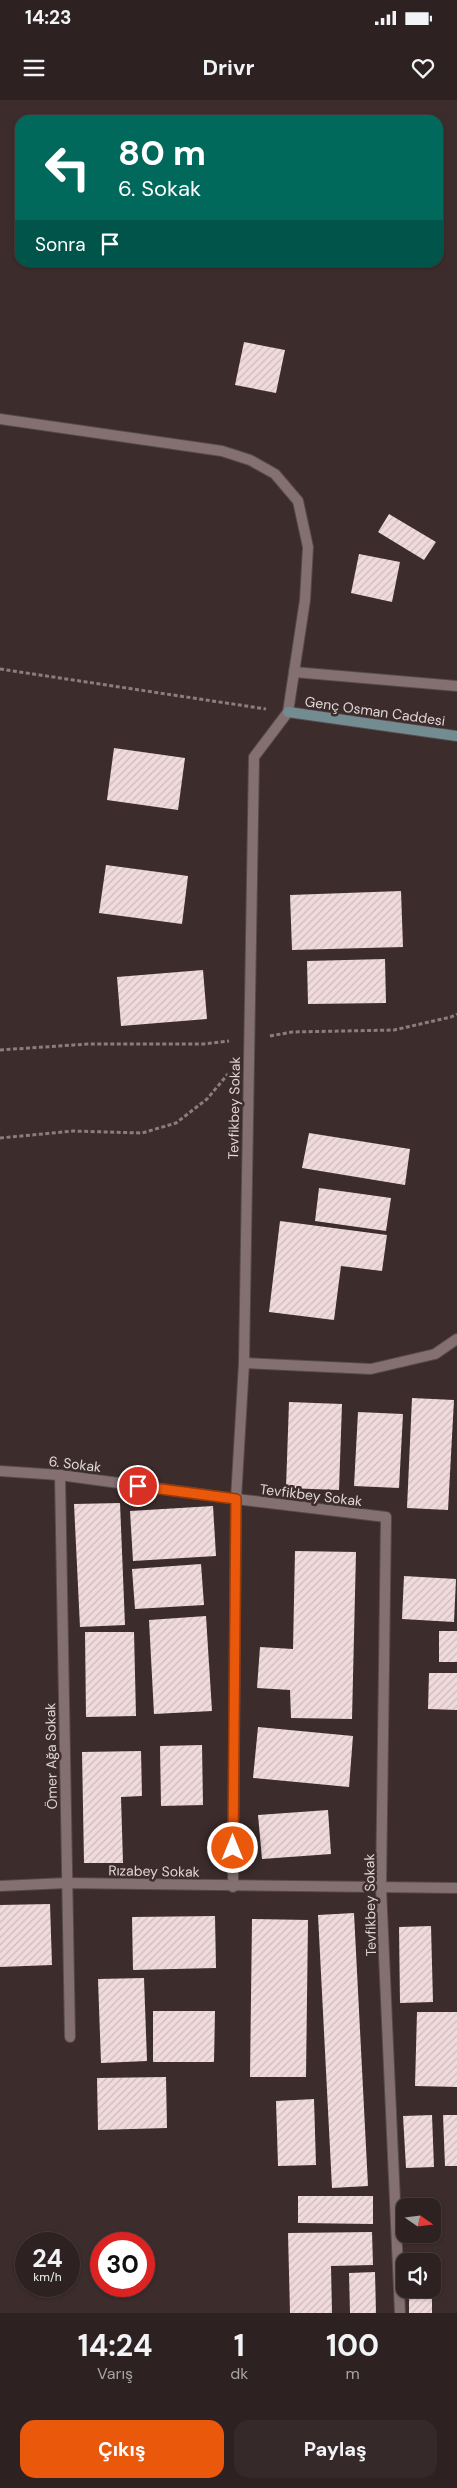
<!DOCTYPE html>
<html lang="tr">
<meta charset="utf-8">
<style>
body{margin:0;font-family:"DM Sans",sans-serif;background:#35292a;color:#f1f3f6;height:100vh;display:flex;flex-direction:column;font-size:19px;white-space:nowrap}
*{box-sizing:border-box;margin:0}
p{font-size:16px;color:#a7a3a5}
.icon{flex:none;width:28px;height:28px;fill:none;stroke:currentColor;stroke-width:2;stroke-linecap:round;stroke-linejoin:round}
.map{position:relative;height:2213px;overflow:hidden}
.sheet{display:flex;flex-direction:column;background:#2d2121;flex:1}
.sheet>*{flex:none}
.top-card{position:absolute;left:15px;top:15px;width:428px;height:152px;border-radius:15px;box-shadow:0 1px 4px #0004,0 0 0 1px #483e3f;background:#00695c;color:#fff;overflow:hidden}
.needle{width:32px;rotate:104deg}
.buttons{position:absolute;left:396px;top:2098px;display:grid;gap:10px}
.buttons a{display:grid;place-items:center;width:45px;height:45px;border-radius:10px;background:#2d2121;box-shadow:0 1px 4px #0004,0 0 0 1px #483e3f;font-size:25px}
.speed{position:absolute;left:15px;top:2132px;display:flex;gap:10px;font-size:25px;font-weight:700;text-align:center}
.speed>*{display:grid;place-content:center;width:65px;height:65px;border-radius:50%;background:#2d2121;box-shadow:0 1px 4px #0004,0 0 0 1px #483e3f;line-height:1}
.speed small{font-size:12px;font-weight:400}
.speed .limit{border:8px solid #d22;background:#fff;color:#111}
.pin{position:absolute;display:grid;place-items:center;width:42px;height:42px;color:#fff;margin:-21px;border:2px solid #fff;border-radius:50%;box-shadow:0 1px 5px #0007}
.me{position:absolute;width:55px;margin:-28px;rotate:0deg;stroke-linejoin:round;filter:drop-shadow(0 0 4px #0008)}
.turn{display:flex;align-items:center;gap:18px;height:105px;padding:0 20px;font-size:22px}
.turn .icon{width:65px;height:65px;stroke-width:2.5}
.turn b{display:block;font-size:35px;line-height:42px}
.then{display:flex;align-items:center;height:48px;padding:0 20px;background:#0003;gap:10px;font-size:19px}
.eta{display:flex;justify-content:space-evenly;align-items:center;height:85px;text-align:center}
.eta b{font-size:30px;font-weight:700;line-height:35px}
.button{display:flex;gap:10px;margin-top:auto;padding:10px 20px}
.button a{flex:1;height:58px;border-radius:15px;background:#ea580c;color:#fff;font-size:20px;font-weight:700;line-height:58px;text-align:center}
.button a+a{background:#35292a;color:#f1f3f6}
.status{display:flex;justify-content:space-between;align-items:center;height:35px;padding:0 25px;background:#2d2121;direction:ltr}
.status svg{height:14px;fill:currentColor}
header{display:flex;justify-content:space-between;align-items:center;height:65px;padding:0 20px;background:#2d2121;font-size:22px;font-weight:700}
.map>svg:first-child{display:block}
.building{fill:url(#building-hatch)}
.lines{fill:none;stroke-linecap:round;stroke-linejoin:round}
.street-casing{stroke:#574a4b;stroke-width:12}
.secondary-casing{stroke:#574a4b;stroke-width:12}
.path{stroke:#8b7d7e;stroke-width:3;stroke-dasharray:4 2.5;stroke-linecap:butt}
.street{stroke:#847071;stroke-width:10}
.secondary{stroke:#728c92;stroke-width:10}
.route-casing{stroke:#983908;stroke-width:12}
.route{stroke:#ea580c;stroke-width:9}
.labels{text-anchor:middle;dominant-baseline:central;stroke-width:5;stroke-linejoin:round;paint-order:stroke}
.street-label{font-size:14px;fill:#e0d5d6;stroke:#3c2c2c}
</style>
<div class="status"><b>14:23</b><svg viewBox="0 0 49 12"><path d="M0 12V9h3v3zM5 12V6h3v6zM10 12V3h3v9zM15 12V0h3v12zM26 1h20v11H26zM47 4h2v5h-2z"/></svg></div>
<header><svg class="icon" aria-label="menu" viewBox="0 0 24 24"><path d="M4 6h16M4 12h16M4 18h16"/></svg>Drivr<svg class="icon" aria-label="heart" viewBox="0 0 24 24"><path d="M12 20l-8-8c-3-5 5-10 8-4 3-6 11-1 8 4z"/></svg></header>
<div class="map">
<svg width="457" height="2213" viewBox="0 0 457 2213">
<defs>
<pattern id="building-hatch" width="6" height="6" patternUnits="userSpaceOnUse" patternTransform="scale(1.25)"><rect width="6" height="6" fill="#f0dadb"/><path d="M-1 1l2-2M0 6l6-6M5 7l2-2" fill="none" stroke="#cdbbbc"/></pattern>
</defs>
<rect width="100%" height="100%" fill="#3c2c2c"/>
<g class="building">
<polygon points="244,242 285,250 276,293 235,285"/>
<polygon points="389,414 436,442 424,460 378,432"/>
<polygon points="359,454 400,462 392,502 351,493"/>
<polygon points="114,648 185,658 178,710 107,700"/>
<polygon points="106,765 188,776 182,824 99,813"/>
<polygon points="401,791 403,847 292,850 290,795"/>
<polygon points="385,859 386,903 308,904 307,861"/>
<polygon points="203,870 207,919 121,926 117,877"/>
<polygon points="309,1033 410,1049 405,1085 302,1068"/>
<polygon points="319,1088 391,1098 386,1131 315,1121"/>
<polygon points="280,1121 387,1135 382,1171 341,1166 334,1220 269,1212"/>
<polygon points="412,1298 454,1300 448,1410 407,1408"/>
<polygon points="289,1302 342,1304 339,1390 286,1388"/>
<polygon points="358,1312 403,1314 399,1388 354,1386"/>
<polygon points="120,1403 125,1525 80,1527 74,1404"/>
<polygon points="213,1406 216,1456 133,1461 130,1411"/>
<polygon points="295,1451 356,1452 352,1619 291,1618 290,1590 257,1588 260,1547 293,1549"/>
<polygon points="201,1464 204,1505 135,1509 132,1469"/>
<polygon points="404,1476 456,1479 454,1522 402,1519"/>
<polygon points="206,1516 212,1611 154,1614 149,1520"/>
<rect x="439" y="1531" width="18" height="31"/>
<polygon points="85,1532 134,1532 136,1616 86,1617"/>
<polygon points="429,1573 457,1573 457,1610 428,1609"/>
<polygon points="258,1627 353,1636 349,1687 253,1678"/>
<polygon points="202,1645 203,1705 161,1706 160,1646"/>
<polygon points="141,1651 142,1696 121,1697 123,1763 84,1763 82,1652"/>
<polygon points="328,1710 331,1754 262,1759 258,1715"/>
<polygon points="50,1804 52,1865 0,1867 0,1805"/>
<polygon points="354,1813 368,2086 332,2088 318,1815"/>
<polygon points="215,1816 216,1868 133,1870 132,1817"/>
<polygon points="252,1819 308,1820 306,1977 250,1977"/>
<polygon points="431,1826 433,1902 400,1903 399,1827"/>
<polygon points="144,1878 147,1961 101,1963 98,1879"/>
<polygon points="153,1911 215,1911 214,1962 153,1962"/>
<polygon points="417,1912 457,1912 457,1987 415,1986"/>
<polygon points="166,1977 167,2028 98,2030 97,1978"/>
<polygon points="314,1999 316,2065 278,2066 276,2001"/>
<polygon points="432,2015 434,2067 406,2068 403,2016"/>
<polygon points="443,2015 457,2015 457,2066 445,2066"/>
<polygon points="298,2096 373,2096 373,2124 298,2123"/>
<polygon points="372,2132 373,2165 331,2166 332,2213 290,2213 288,2133"/>
<polygon points="375,2172 376,2213 350,2213 349,2173"/>
<rect x="409" y="2189" width="23" height="24"/>
</g>
<g class="lines">
<g class="street-casing">
<g id="street">
<polyline points="0,319 222,351 250,360 275,374 298,401 308,447 305,500 288,612 254,657 244,1263 236,1399 386,1417 381,1788 400,2213"/>
<polyline points="294,572 457,586"/>
<polyline points="244,1263 371,1269 435,1254 457,1239"/>
<polyline points="0,1371 60,1375 236,1399 233,1787"/>
<polyline points="60,1375 70,1937"/>
<polyline points="0,1786 66,1783 457,1788"/>
</g>
</g>
<g class="secondary-casing">
<polyline id="secondary" points="288,612 457,636"/>
</g>
<g class="path">
<polyline points="0,569 266,609"/>
<polyline points="270,936 292,932 394,930 451,917 457,914"/>
<polyline points="0,950 88,944 204,944 229,941"/>
<polyline points="0,1038 73,1031 142,1033 176,1023 207,999 228,974"/>
</g>
<use href="#street" class="street"/>
<use href="#secondary" class="secondary"/>
</g>
<g class="lines">
<g class="route-casing">
<polyline id="route" points="138,1386 236,1399 233,1748"/>
</g>
<use href="#route" class="route"/>
</g>
<g class="labels">
<g class="street-label">
<text transform="translate(375 611) rotate(8)">Genç Osman Caddesi</text>
<text transform="translate(234 1008) rotate(-89)">Tevfikbey Sokak</text>
<text transform="translate(75 1364) rotate(7)">6. Sokak</text>
<text transform="translate(311 1395) rotate(7)">Tevfikbey Sokak</text>
<text transform="translate(51 1656) rotate(-91)">Ömer Ağa Sokak</text>
<text transform="translate(154 1771) rotate(1)">Rızabey Sokak</text>
<text transform="translate(370 1805) rotate(-91)">Tevfikbey Sokak</text>
</g>
</g>
</svg>
<div class="buttons">
<a><svg class="needle" viewBox="-14 -14 28 28"><path d="M0-13l5 13h-10z" fill="#e53935"/><path d="M0 13l5-13h-10z" fill="#a7a3a5"/></svg></a>
<a><svg class="icon" aria-label="sound" viewBox="0 0 24 24"><path d="M4 9h4l5-4v14l-5-4H4zM17 9q2 3 0 6"/></svg></a>
</div>
<div class="speed"><div>24<small>km/h</small></div><div class="limit">30</div></div>
<div class="pin" style="left:138px;top:1386px;background:#d93025"><svg class="icon" aria-label="arrive" viewBox="0 0 24 24"><path d="M6 21V4h12l-3 4 3 4H6"/></svg></div>
<svg class="me" style="left:233px;top:1748px" viewBox="-20 -20 40 40"><circle r="17" fill="#ea580c" stroke="#fff" stroke-width="3"/><path d="M0-11L8 9 0 5-8 9z" fill="#fff"/></svg>
<div class="top-card">
<div class="turn"><svg class="icon" aria-label="left" viewBox="0 0 24 24"><path d="M17 20v-9H6M10 6l-5 5 5 5"/></svg><div><b>80 m</b>6. Sokak</div></div>
<div class="then">Sonra<svg class="icon" aria-label="arrive" viewBox="0 0 24 24"><path d="M6 21V4h12l-3 4 3 4H6"/></svg></div>
</div>
</div>
<section class="sheet">
<div class="eta">
<div><b>14:24</b><p>Varış</p></div>
<div><b>1</b><p>dk</p></div>
<div><b>100</b><p>m</p></div>
</div>
<div class="button"><a>Çıkış</a><a>Paylaş</a></div>
</section>
